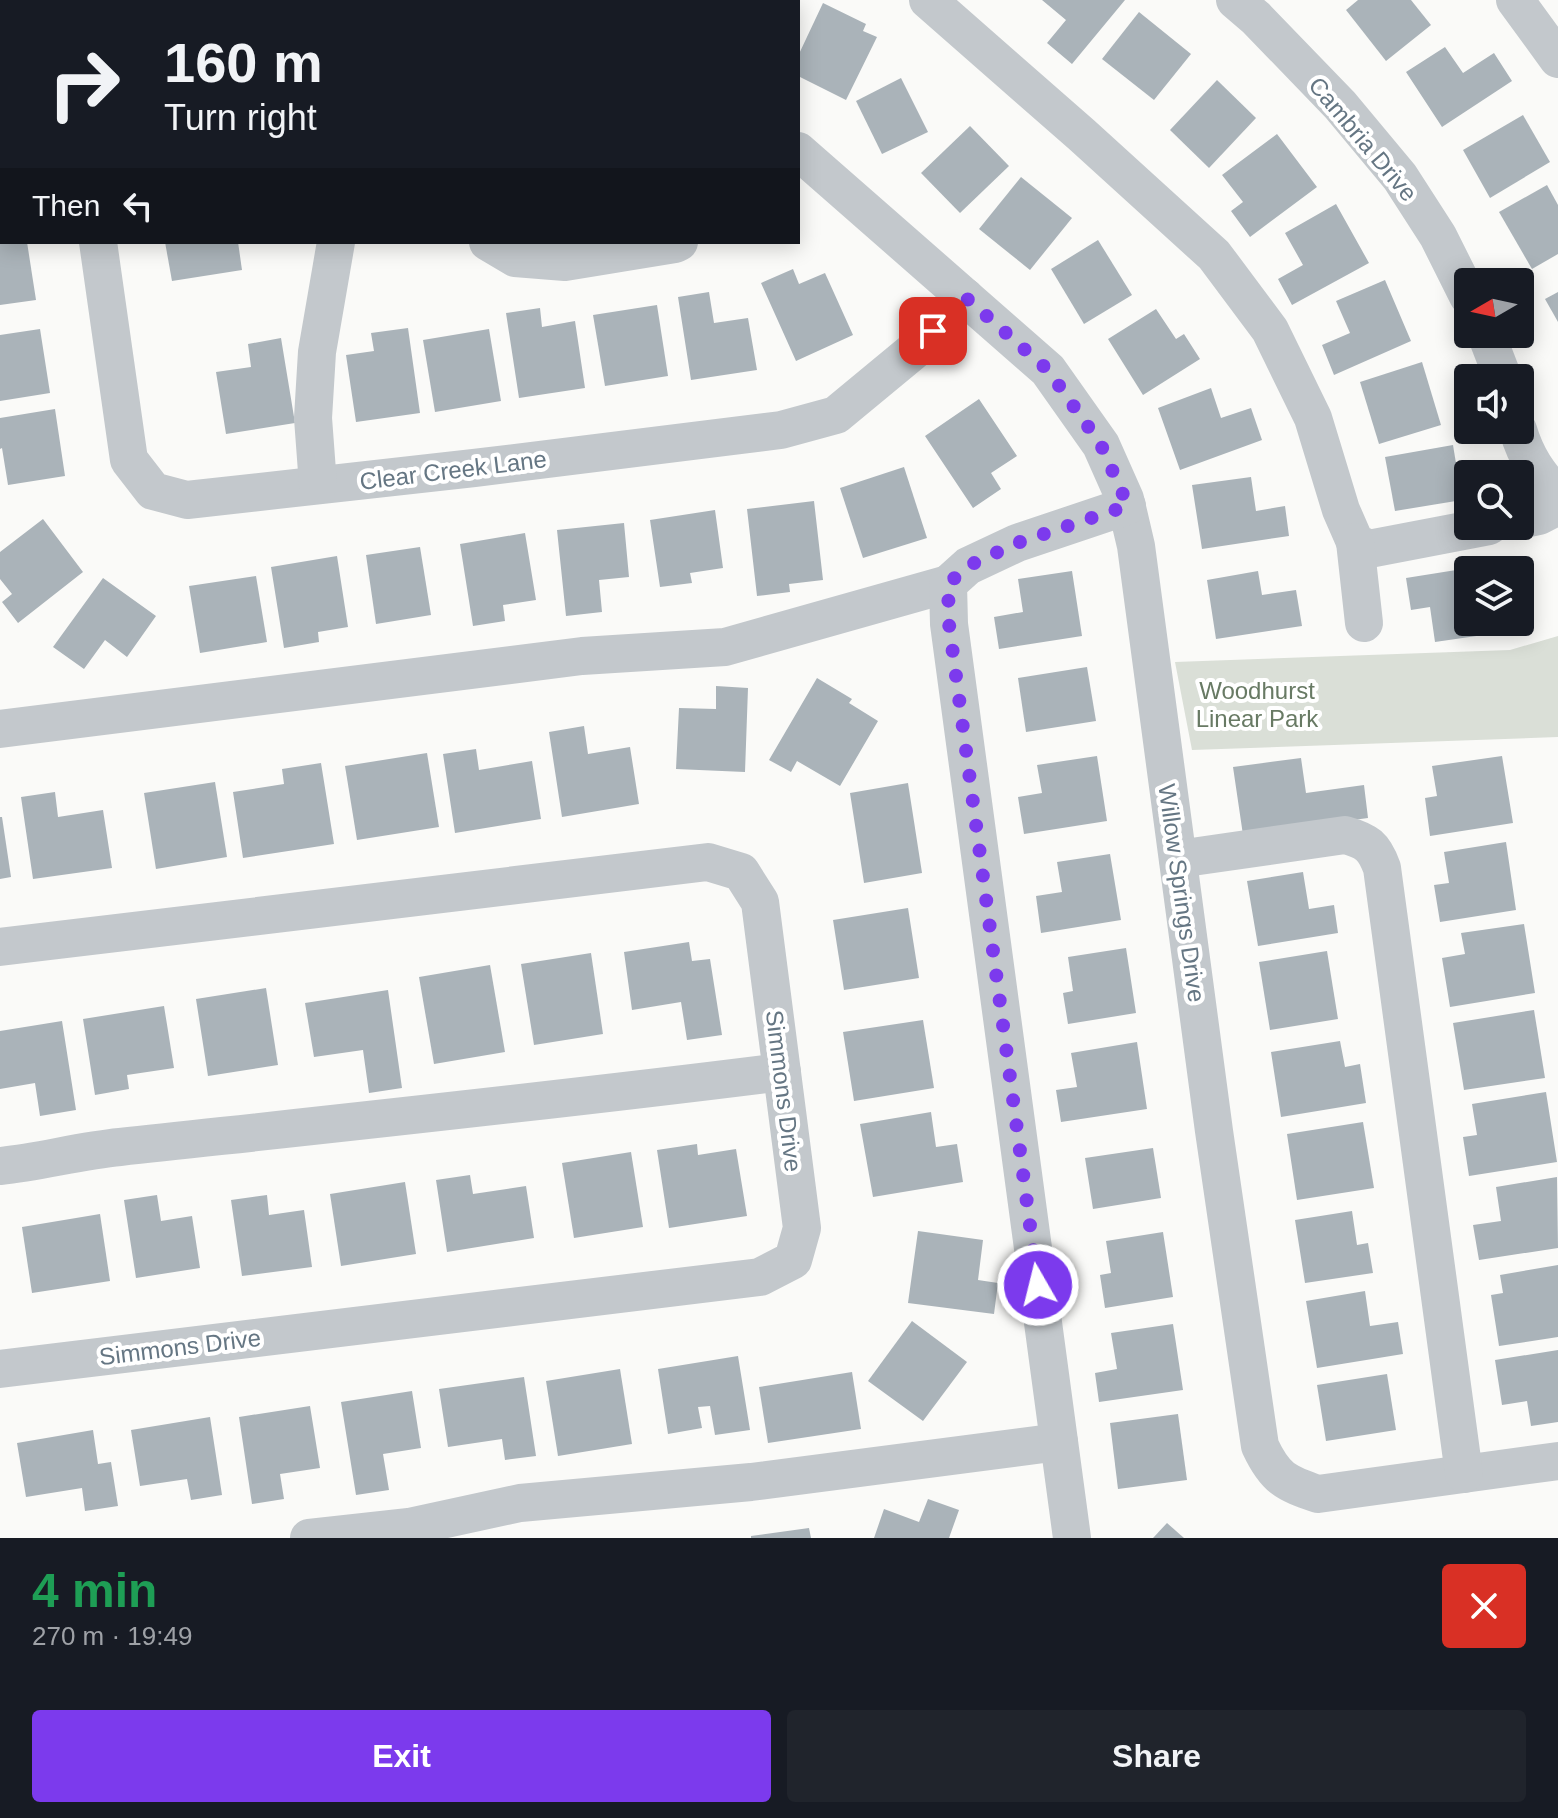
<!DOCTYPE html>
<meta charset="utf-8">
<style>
body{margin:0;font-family:Helvetica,sans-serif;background:#20242c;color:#f1f3f6;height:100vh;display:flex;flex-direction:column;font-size:30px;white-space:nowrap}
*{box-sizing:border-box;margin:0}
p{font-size:26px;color:#9ea1a6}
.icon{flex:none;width:44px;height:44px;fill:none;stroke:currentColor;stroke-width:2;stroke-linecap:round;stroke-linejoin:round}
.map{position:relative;height:1538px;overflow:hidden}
.sheet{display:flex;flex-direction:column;background:#171b24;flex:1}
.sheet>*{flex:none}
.hud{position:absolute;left:0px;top:0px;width:800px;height:244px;box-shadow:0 4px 20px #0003;background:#171b24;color:#f1f3f6;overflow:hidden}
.needle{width:52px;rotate:261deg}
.fabs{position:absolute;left:1454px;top:268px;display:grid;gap:16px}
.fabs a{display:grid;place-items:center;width:80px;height:80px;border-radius:8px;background:#171b24;box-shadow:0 4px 20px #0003;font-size:40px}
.pin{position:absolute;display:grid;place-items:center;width:68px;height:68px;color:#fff;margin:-34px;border-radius:16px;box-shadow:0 4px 12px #0006}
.me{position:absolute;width:88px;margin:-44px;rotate:352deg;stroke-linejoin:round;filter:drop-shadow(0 0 6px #0008)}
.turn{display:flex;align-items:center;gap:28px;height:168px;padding:0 32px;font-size:36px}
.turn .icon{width:104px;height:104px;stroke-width:2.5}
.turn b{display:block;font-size:56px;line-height:68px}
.then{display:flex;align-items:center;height:76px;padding:0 32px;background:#0003;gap:16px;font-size:30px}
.round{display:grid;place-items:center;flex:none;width:84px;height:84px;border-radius:8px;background:#20242c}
.summary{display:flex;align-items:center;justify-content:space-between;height:136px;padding:0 32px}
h1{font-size:48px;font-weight:800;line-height:60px;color:#1e9e55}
.action{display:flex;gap:16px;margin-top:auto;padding:16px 32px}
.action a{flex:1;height:92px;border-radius:8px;background:#7c3aed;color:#fff;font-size:32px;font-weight:800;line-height:92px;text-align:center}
.action a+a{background:#20242c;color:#f1f3f6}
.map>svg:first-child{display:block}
.green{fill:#dadfd7}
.building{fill:#aab3b9}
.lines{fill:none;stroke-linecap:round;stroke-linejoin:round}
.minor{stroke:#c3c8cc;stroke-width:38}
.route{stroke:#7c3aed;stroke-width:14;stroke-dasharray:0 25.2}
.labels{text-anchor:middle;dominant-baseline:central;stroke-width:8;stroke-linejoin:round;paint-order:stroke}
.street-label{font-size:24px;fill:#657683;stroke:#fff}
.park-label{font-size:24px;fill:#687a64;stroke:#fff}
</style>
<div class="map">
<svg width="1558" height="1538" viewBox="0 0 1558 1538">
<rect width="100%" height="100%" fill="#fafaf8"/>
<polygon class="green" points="1558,636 1558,737 1192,750 1175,662 1510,650"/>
<g class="building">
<polygon points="1042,0 1125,0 1072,64 1047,43 1066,20"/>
<polygon points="1358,0 1411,0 1431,25 1386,61 1346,10"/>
<polygon points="823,3 866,24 863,31 877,37 846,100 798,76 798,56"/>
<polygon points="1139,12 1191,54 1154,100 1102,59"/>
<polygon points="1445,47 1463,73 1494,53 1512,81 1442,127 1406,72"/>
<polygon points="901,78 928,132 882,154 856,101"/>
<polygon points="1217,80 1256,118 1209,168 1170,130"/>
<polygon points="1523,115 1550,162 1490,198 1463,150"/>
<polygon points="970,126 1009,166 960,213 921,173"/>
<polygon points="1277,134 1317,187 1250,237 1231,211 1243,202 1222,175"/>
<polygon points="1021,177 1072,218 1030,270 979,229"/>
<polygon points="1547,185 1558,205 1558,254 1532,269 1499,212"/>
<polygon points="1336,204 1369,263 1292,305 1278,279 1303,265 1285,233"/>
<polygon points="1098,240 1132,295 1084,324 1051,269"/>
<polygon points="0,242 27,242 36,300 0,305"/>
<polygon points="165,242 238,242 242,270 172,281"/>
<polygon points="793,269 799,284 825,273 853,335 796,361 761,283"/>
<polygon points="1385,280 1411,341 1334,375 1322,345 1350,333 1336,301"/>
<polygon points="709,292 714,323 748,318 757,370 691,380 678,297"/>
<polygon points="1558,292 1558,322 1545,299"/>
<polygon points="657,305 668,376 605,386 593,315"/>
<polygon points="540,308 542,327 575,321 585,388 519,398 506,313"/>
<polygon points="1156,309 1176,339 1184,334 1200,359 1143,395 1108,339"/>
<polygon points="408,328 420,413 356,422 346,355 374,351 371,333"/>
<polygon points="40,329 50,393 0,401 0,335"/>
<polygon points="489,329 501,401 435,412 423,340"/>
<polygon points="281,338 295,423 226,434 216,372 251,367 248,344"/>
<polygon points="1422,362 1441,425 1379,444 1360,382"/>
<polygon points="1211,388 1221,418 1251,408 1262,440 1180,470 1158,408"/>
<polygon points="979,399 1017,456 991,473 1001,489 973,508 925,436"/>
<polygon points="55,409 65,476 8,485 2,448 0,449 0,418"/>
<polygon points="1453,445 1462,500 1395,511 1385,457"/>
<polygon points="904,467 927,538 863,558 840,488"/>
<polygon points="1251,477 1256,511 1285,506 1289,536 1202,549 1192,485"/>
<polygon points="814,501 823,580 789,584 790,592 757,596 747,509"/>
<polygon points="715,510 723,568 690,573 692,583 660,587 650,520"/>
<polygon points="43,519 83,572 18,623 2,602 12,594 0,579 0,552"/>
<polygon points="624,523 629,577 599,580 602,612 566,616 557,530"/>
<polygon points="525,533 536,600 503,605 505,621 473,626 460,544"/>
<polygon points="420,547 431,615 376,624 366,555"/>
<polygon points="337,556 348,627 318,632 319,642 284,648 271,567"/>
<polygon points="1494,564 1495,570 1468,570 1468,622 1502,622 1504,632 1435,642 1430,607 1411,610 1406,578"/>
<polygon points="1072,571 1082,636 999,649 994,617 1023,612 1018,579"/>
<polygon points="1258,571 1262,595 1296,590 1302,626 1216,639 1207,580"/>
<polygon points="256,576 267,642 200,653 189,586"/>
<polygon points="103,578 156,616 127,657 105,640 84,669 53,647"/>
<polygon points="1087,667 1096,721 1026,732 1018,678"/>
<polygon points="817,678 852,699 849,703 878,721 840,786 797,761 791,772 769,760"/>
<polygon points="716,686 748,688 745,772 676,769 679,708 716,709"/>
<polygon points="584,726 588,754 630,747 639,804 562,817 549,732"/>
<polygon points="476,749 479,770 532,761 541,819 455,833 443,754"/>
<polygon points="427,753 439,827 357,840 345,766"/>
<polygon points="1097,756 1107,821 1024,834 1018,797 1042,793 1037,765"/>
<polygon points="1502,756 1513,823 1430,836 1425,798 1437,796 1432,766"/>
<polygon points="1301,758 1306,793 1364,785 1368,818 1243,835 1233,767"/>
<polygon points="321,763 334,844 243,858 233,792 284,784 282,769"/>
<polygon points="215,782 227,857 156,869 144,793"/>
<polygon points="908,783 922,873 864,883 850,793"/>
<polygon points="55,792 58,817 103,810 112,868 33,879 21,797"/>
<polygon points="0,817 2,817 11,877 0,879"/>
<polygon points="1506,842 1516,910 1440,922 1434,885 1449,883 1444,852"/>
<polygon points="1110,854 1121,920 1041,933 1036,896 1062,892 1057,862"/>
<polygon points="1303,872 1309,909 1334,905 1338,933 1258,946 1247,881"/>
<polygon points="908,908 919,978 844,990 833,920"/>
<polygon points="1524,924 1535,993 1450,1007 1442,958 1465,954 1461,933"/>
<polygon points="689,942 692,961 710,959 722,1035 687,1040 681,1002 632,1010 624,952"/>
<polygon points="1126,948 1136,1013 1068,1024 1063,993 1073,991 1068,957"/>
<polygon points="1327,951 1338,1019 1270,1030 1259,962"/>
<polygon points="591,953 603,1034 534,1045 521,964"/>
<polygon points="490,965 505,1052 434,1064 419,977"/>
<polygon points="266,988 278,1065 208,1076 196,999"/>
<polygon points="388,990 402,1088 369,1093 363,1050 314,1057 305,1003"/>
<polygon points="164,1006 174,1068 127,1075 129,1089 95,1095 83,1019"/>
<polygon points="1534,1010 1545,1078 1464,1090 1453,1023"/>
<polygon points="923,1020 934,1088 854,1101 843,1032"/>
<polygon points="62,1021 76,1110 40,1116 35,1083 0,1089 0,1031"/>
<polygon points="1340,1041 1345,1067 1360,1064 1366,1103 1281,1117 1271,1052"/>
<polygon points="1137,1042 1147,1109 1061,1122 1056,1090 1077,1087 1071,1053"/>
<polygon points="1546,1092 1557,1162 1469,1176 1463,1137 1477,1135 1472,1104"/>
<polygon points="931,1112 936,1147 957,1144 963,1182 873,1197 860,1124"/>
<polygon points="1363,1122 1374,1188 1297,1200 1287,1134"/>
<polygon points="697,1144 698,1155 736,1149 747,1216 669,1228 657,1150"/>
<polygon points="1153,1148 1161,1198 1093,1209 1085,1158"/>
<polygon points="631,1152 643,1227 574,1238 562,1163"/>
<polygon points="470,1175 473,1194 526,1186 534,1238 447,1252 436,1180"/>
<polygon points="1557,1177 1558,1248 1479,1260 1473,1225 1501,1221 1496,1187"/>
<polygon points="405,1182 416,1254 341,1266 330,1194"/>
<polygon points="157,1195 161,1221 192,1216 200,1268 136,1278 124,1200"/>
<polygon points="267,1195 269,1215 304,1210 312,1267 242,1276 231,1200"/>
<polygon points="1352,1211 1357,1245 1368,1243 1373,1273 1305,1283 1295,1220"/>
<polygon points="100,1214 110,1281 32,1293 22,1227"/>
<polygon points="918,1231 983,1240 978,1280 998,1283 994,1314 908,1303"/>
<polygon points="1163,1232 1173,1297 1105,1308 1100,1275 1111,1273 1106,1241"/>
<polygon points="1558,1265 1558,1337 1499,1346 1491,1295 1503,1293 1500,1275"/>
<polygon points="1365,1291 1370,1326 1398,1322 1403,1354 1317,1368 1306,1301"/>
<polygon points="912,1321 967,1362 923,1421 868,1381"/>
<polygon points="1173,1324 1183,1390 1099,1402 1095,1373 1117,1369 1111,1333"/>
<polygon points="1558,1350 1558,1422 1531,1426 1527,1401 1502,1405 1495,1360"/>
<polygon points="738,1356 750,1430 715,1435 710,1406 698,1407 702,1428 668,1434 658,1369"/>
<polygon points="620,1369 632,1444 558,1456 546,1381"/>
<polygon points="852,1372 861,1429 768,1443 759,1387"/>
<polygon points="1387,1374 1396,1430 1326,1441 1317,1385"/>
<polygon points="524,1377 536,1456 505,1460 502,1439 448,1447 439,1389"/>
<polygon points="412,1391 421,1448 383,1454 389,1490 356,1495 341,1402"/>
<polygon points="310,1406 320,1468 280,1474 284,1499 252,1504 239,1417"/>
<polygon points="1178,1414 1187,1480 1118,1489 1110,1423"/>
<polygon points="210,1417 222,1495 191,1500 187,1479 140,1486 131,1430"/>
<polygon points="93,1430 98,1464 111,1462 118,1506 85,1511 82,1488 26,1497 17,1443"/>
<polygon points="928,1499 959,1510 949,1538 874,1538 884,1509 919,1522"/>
<polygon points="1167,1523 1184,1538 1153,1538"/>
<polygon points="809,1528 811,1538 751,1538 751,1536"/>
</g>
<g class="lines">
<g class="minor">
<polyline points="64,0 64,2"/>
<polyline points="262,0 262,2"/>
<polyline points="624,0 627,2"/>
<polyline points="928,0 1082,135 1214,255 1270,330 1313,418 1341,510 1355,542 1369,549 1489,526"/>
<polyline points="1235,0 1256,18 1340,105 1400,177 1438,236 1468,296"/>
<polyline points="1515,0 1558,59"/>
<path d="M 798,151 L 1048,370 L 1101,445 L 1125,499 L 1136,546 L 1214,1131 L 1260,1446 C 1275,1478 1285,1483 1318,1494 L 1558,1461"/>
<polyline points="98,242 129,460 153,491 187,500 474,468 781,430 836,415 917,348 965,297"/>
<polyline points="488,242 515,258 565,262 675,244 679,242"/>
<polyline points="1486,334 1503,378"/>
<path d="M 1518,430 C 1526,457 1538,475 1558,495"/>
<polyline points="318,485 313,418 317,352 336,242"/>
<polyline points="1520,520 1539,516 1558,506"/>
<polyline points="1355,542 1364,623"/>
<polyline points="0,729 582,656 725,647 948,584"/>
<path d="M 1178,859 L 1345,835 C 1367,841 1374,846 1382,868 L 1464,1474"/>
<polyline points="0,947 708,862 741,872 760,902 802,1228 793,1260 760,1277 0,1369"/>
<path d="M 0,1166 C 40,1162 79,1151 120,1147 C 341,1123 561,1100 782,1072"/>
<polyline points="309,1538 409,1527 520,1503 751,1482 1059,1442"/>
<polyline points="1072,1538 949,624 948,584 968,566 1017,543 1127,506"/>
</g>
</g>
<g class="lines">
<polyline class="route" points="933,331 965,297 1048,370 1101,445 1125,499 1127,506 1017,543 968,566 948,584 949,624 1038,1285"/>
</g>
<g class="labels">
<g class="street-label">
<text transform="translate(1363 139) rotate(50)">Cambria Drive</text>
<text transform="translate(453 470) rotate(-7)">Clear Creek Lane</text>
<text transform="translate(1182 893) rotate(82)">Willow Springs Drive</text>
<text transform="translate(784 1091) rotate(83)">Simmons Drive</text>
<text transform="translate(180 1347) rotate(-7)">Simmons Drive</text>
</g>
<g class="park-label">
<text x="1257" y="690">Woodhurst<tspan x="1257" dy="28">Linear Park</tspan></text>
</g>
</g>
</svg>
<div class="fabs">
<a><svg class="needle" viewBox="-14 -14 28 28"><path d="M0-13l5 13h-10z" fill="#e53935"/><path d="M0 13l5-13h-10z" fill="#9ea1a6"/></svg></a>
<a><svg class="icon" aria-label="sound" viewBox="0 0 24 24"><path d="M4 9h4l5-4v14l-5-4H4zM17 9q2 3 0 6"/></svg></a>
<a><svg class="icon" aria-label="search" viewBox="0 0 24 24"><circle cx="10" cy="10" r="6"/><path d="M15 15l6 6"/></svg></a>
<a><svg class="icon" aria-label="layers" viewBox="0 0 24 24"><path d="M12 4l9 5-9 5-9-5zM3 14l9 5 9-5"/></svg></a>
</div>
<div class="pin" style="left:933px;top:331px;background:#d93025"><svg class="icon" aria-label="arrive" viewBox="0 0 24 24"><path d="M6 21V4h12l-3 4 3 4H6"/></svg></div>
<svg class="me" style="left:1038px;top:1285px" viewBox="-20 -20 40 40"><circle r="17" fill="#7c3aed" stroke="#fff" stroke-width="3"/><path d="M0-11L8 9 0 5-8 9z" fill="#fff"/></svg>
<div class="hud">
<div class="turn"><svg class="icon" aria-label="right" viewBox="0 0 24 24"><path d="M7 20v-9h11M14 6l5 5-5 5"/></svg><div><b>160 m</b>Turn right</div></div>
<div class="then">Then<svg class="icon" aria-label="left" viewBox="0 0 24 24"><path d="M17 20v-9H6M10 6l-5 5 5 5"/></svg></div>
</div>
</div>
<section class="sheet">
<div class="summary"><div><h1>4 min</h1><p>270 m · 19:49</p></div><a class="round" style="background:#d93025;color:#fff"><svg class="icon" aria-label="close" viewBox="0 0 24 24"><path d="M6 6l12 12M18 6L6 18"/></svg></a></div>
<div class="action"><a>Exit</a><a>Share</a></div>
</section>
